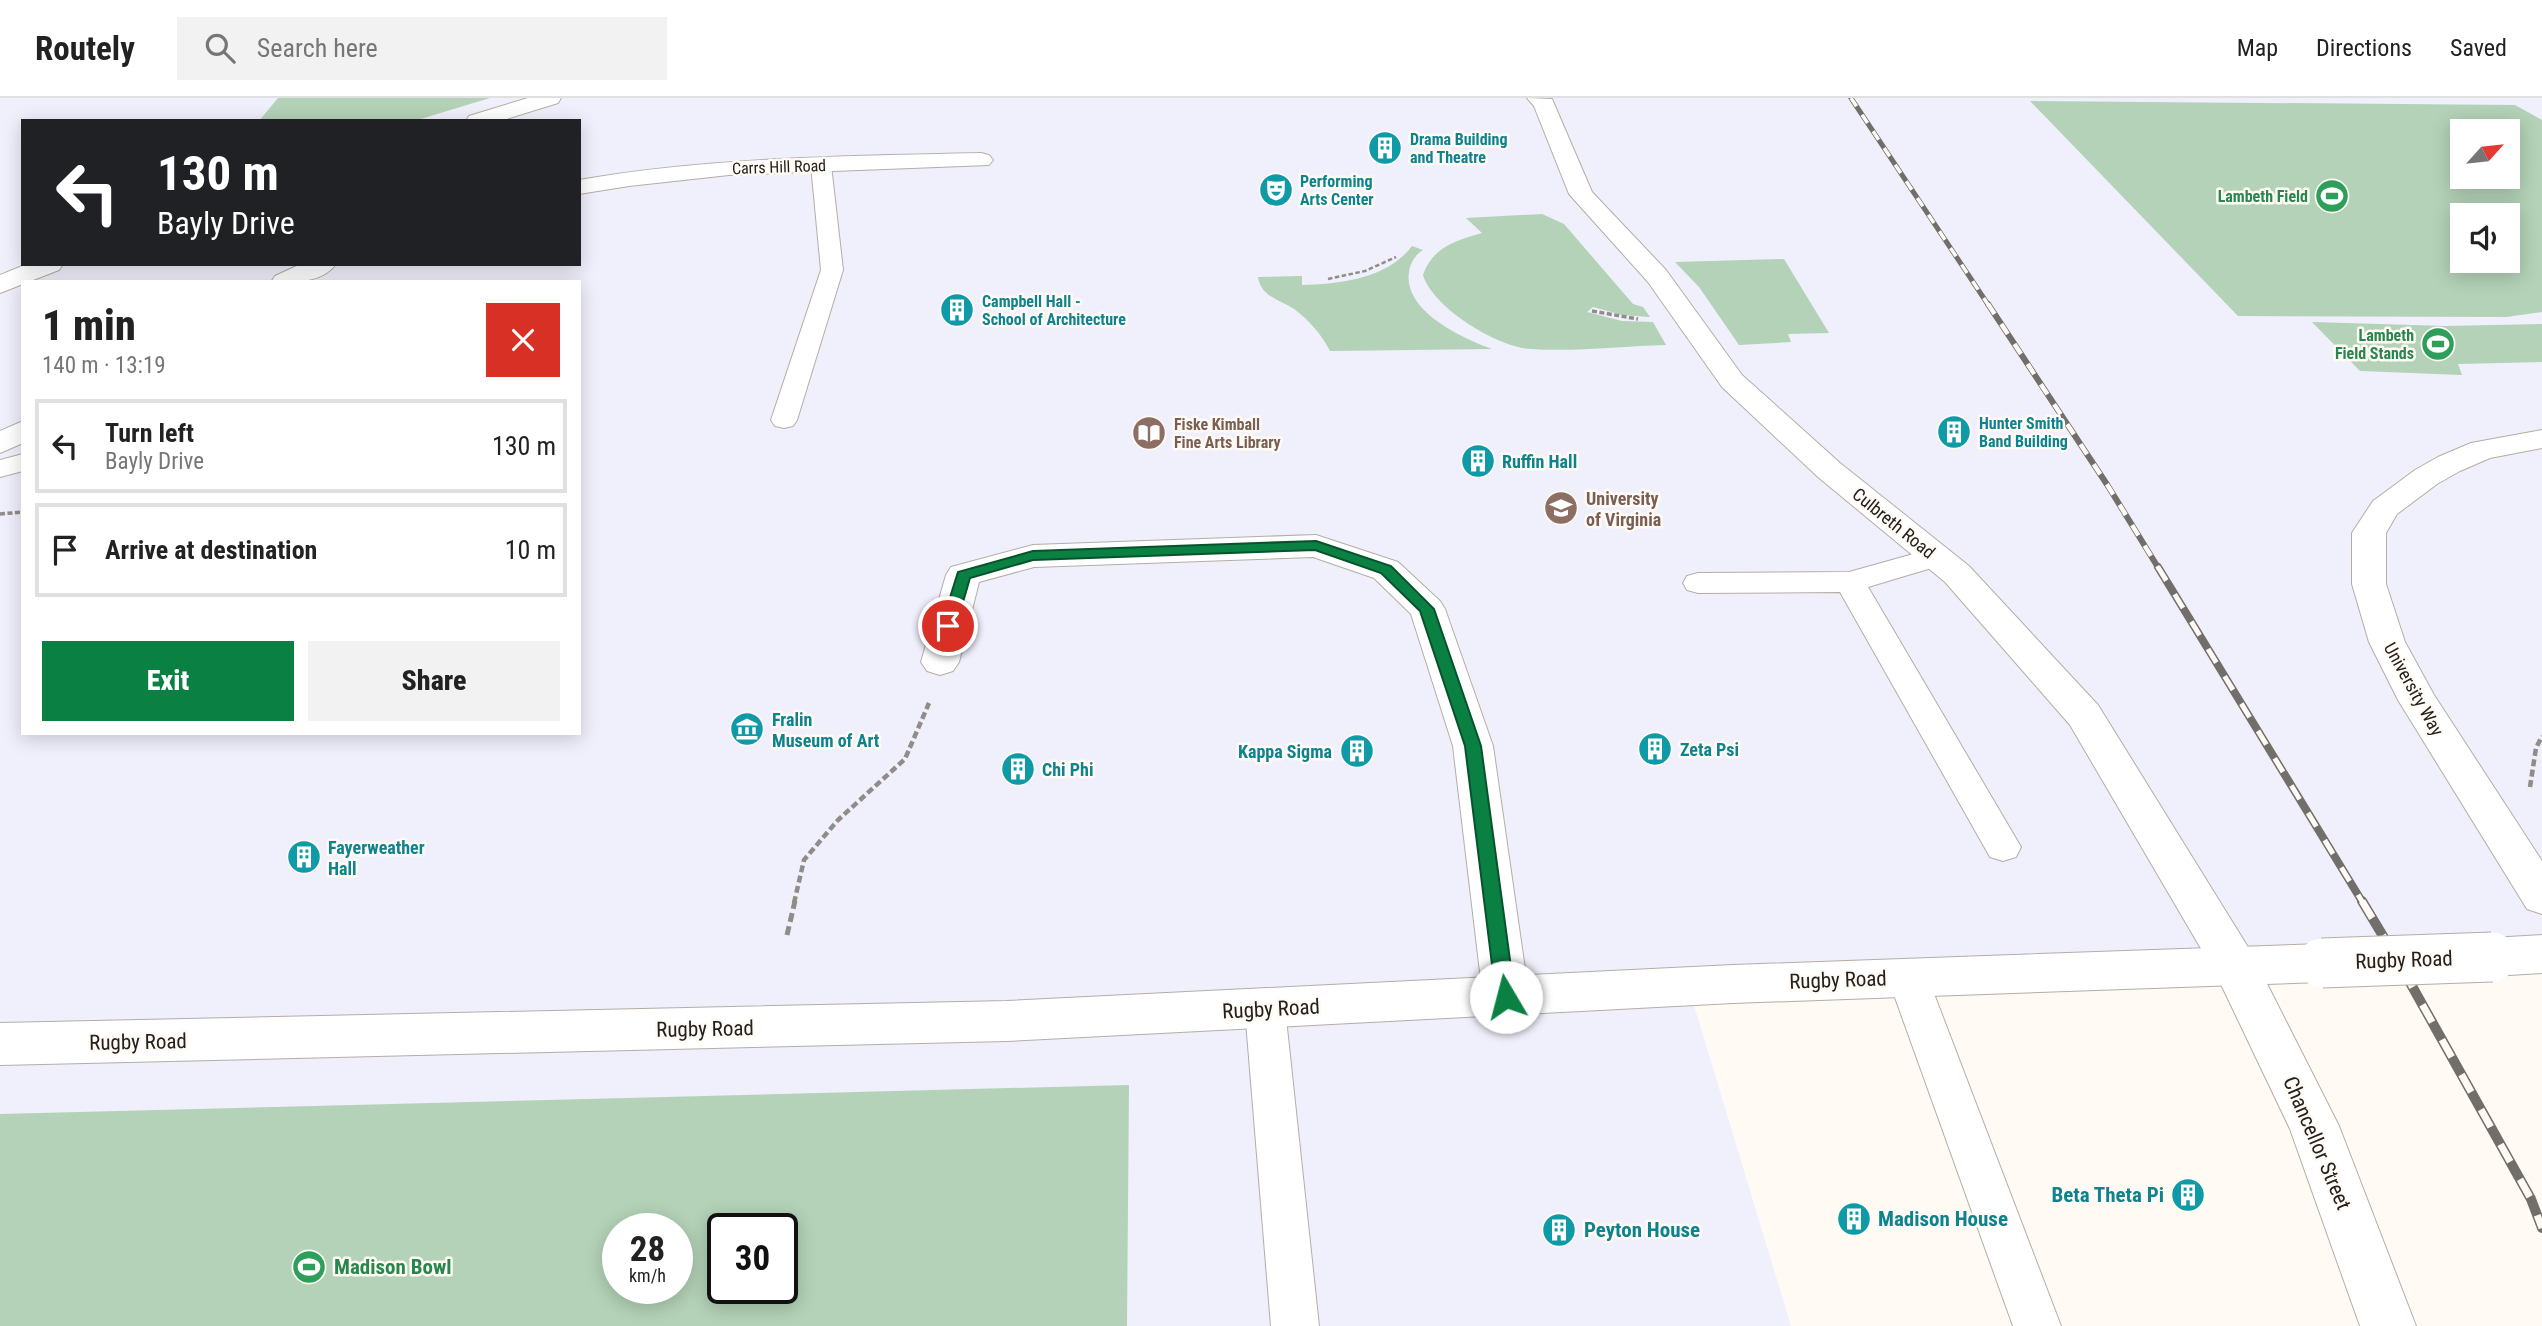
<!DOCTYPE html>
<meta charset="utf-8">
<style>
body{margin:0;font-family:"Roboto Condensed",sans-serif;background:#f2f2f2;color:#222;height:100vh;display:flex;flex-direction:column;font-size:26px;white-space:nowrap}
*{box-sizing:border-box;margin:0}
p{font-size:23px;color:#767676}
.icon{flex:none;width:38px;height:38px;fill:none;stroke:currentColor;stroke-width:2;stroke-linecap:round;stroke-linejoin:round}
.map{position:relative;flex:1;overflow:hidden}
.panel{position:absolute;left:21px;top:182px;width:560px;height:455px;display:flex;flex-direction:column;background:#fff;border-radius:0px;box-shadow:0 4px 18px #0003}
.panel>*{flex:none}
.hud{position:absolute;left:21px;top:21px;width:560px;height:147px;border-radius:0px;box-shadow:0 4px 18px #0003;background:#202124;color:#fff;overflow:hidden}
.needle{width:46px;rotate:63deg}
.controls{position:absolute;left:2450px;top:21px;display:grid;gap:14px}
.controls a{display:grid;place-items:center;width:70px;height:70px;border-radius:0px;background:#fff;box-shadow:0 4px 18px #0003;font-size:35px}
.speed{position:absolute;left:602px;top:1115px;display:flex;gap:14px;font-size:35px;font-weight:700;text-align:center}
.speed>*{display:grid;place-content:center;width:91px;height:91px;border-radius:50%;background:#fff;box-shadow:0 4px 18px #0003;line-height:1}
.speed small{font-size:18px;font-weight:400}
.speed .limit{border:4px solid #111;border-radius:10px;background:#fff;color:#111}
.pin{position:absolute;display:grid;place-items:center;width:60px;height:60px;color:#fff;margin:-30px;border:4px solid #fff;border-radius:50%;box-shadow:0 2px 7px #0007}
.me{position:absolute;width:77px;margin:-38px;rotate:352deg;stroke-linejoin:round;filter:drop-shadow(0 0 5px #0008)}
.turn{display:flex;align-items:center;gap:24px;height:147px;padding:0 21px;font-size:32px}
.turn .icon{width:91px;height:91px;stroke-width:2.5}
.turn b{display:block;font-size:49px;line-height:60px}
.round{display:grid;place-items:center;flex:none;width:74px;height:74px;border-radius:0px;background:#f2f2f2}
.head{display:flex;align-items:center;justify-content:space-between;height:119px;padding:0 21px}
h1{font-size:42px;font-weight:800;line-height:52px}
.cta{display:flex;gap:14px;margin-top:auto;padding:14px 21px}
.cta a{flex:1;height:80px;border-radius:0px;background:#0b8043;color:#fff;font-size:28px;font-weight:800;line-height:80px;text-align:center}
.cta a+a{background:#f2f2f2;color:#222}
ul{padding:0;list-style:none}
li{display:flex;align-items:center;gap:21px;height:94px;margin:0 14px 10px;padding:0 7px;border:4px solid #e0e0e0;border-radius:0px}
li div{flex:1}
li b{display:block;font-size:26px}
li em{font-style:normal}
header{display:flex;align-items:center;gap:42px;box-sizing:border-box;height:98px;padding:0 35px;background:#fff;border-bottom:2px solid #e0e0e0}
header strong{font-size:33px}
nav{display:flex;gap:38px;margin-inline-start:auto;font-size:24px}
.search{width:490px;height:63px;background:#f2f2f2;display:flex;align-items:center;gap:18px;box-sizing:border-box;padding:0 24px;border-radius:0px;color:#767676;font-size:26px}
.map>svg:first-child{display:block}
.education{fill:#f0effc;fill-rule:evenodd}
.green{fill:#b3d2b7;fill-rule:evenodd}
.lines{fill:none;stroke-linecap:round;stroke-linejoin:round}
.service-casing{stroke:#b5ada5;stroke-width:2}
.minor-casing{stroke:#b5ada5;stroke-width:2}
.secondary-casing{stroke:#b5ada5;stroke-width:2}
.primary-casing{stroke:#b5ada5;stroke-width:2}
.path-far3{stroke:#908c87;stroke-width:2.5;stroke-dasharray:4.5 2.5;stroke-linecap:butt}
.path-far2{stroke:#908c87;stroke-width:3.5;stroke-dasharray:5 2.5;stroke-linecap:butt}
.path-far1{stroke:#908c87;stroke-width:4.5;stroke-dasharray:7 3.5;stroke-linecap:butt}
.path{stroke:#908c87;stroke-width:5;stroke-dasharray:9 4.5;stroke-linecap:butt}
.service{fill:#fff;fill-rule:evenodd}
.minor{fill:#fff;fill-rule:evenodd}
.secondary{fill:#fff;fill-rule:evenodd}
.primary{fill:#fff;fill-rule:evenodd}
.rail-far3-casing{stroke:#726e6a;stroke-width:5}
.rail-far2-casing{stroke:#726e6a;stroke-width:6}
.rail-far1-casing{stroke:#726e6a;stroke-width:8}
.rail-casing{stroke:#726e6a;stroke-width:10}
.rail-far3{stroke:#fffaf4;stroke-width:3.5;stroke-dasharray:10;stroke-linecap:butt}
.rail-far2{stroke:#fffaf4;stroke-width:4.5;stroke-dasharray:12;stroke-linecap:butt}
.rail-far1{stroke:#fffaf4;stroke-width:5;stroke-dasharray:16;stroke-linecap:butt}
.rail{stroke:#fffaf4;stroke-width:7;stroke-dasharray:20;stroke-linecap:butt}
.secondary-bridge-casing{stroke:#b5ada5;stroke-width:51;stroke-linecap:butt}
.secondary-bridge{stroke:#fff;stroke-width:49}
.route{fill:#0b8043;stroke:#07532c;stroke-width:2}
.labels{text-anchor:middle;dominant-baseline:central;stroke-width:5;stroke-linejoin:round;paint-order:stroke}
.far-culture-label{font-size:16px;font-weight:bold;fill:#0d838f;stroke:#fffaf4;text-anchor:start}
.far-street-label{font-size:16px;fill:#23201d;stroke:#fffaf4}
.far-leisure-label{font-size:16px;font-weight:bold;fill:#27864d;stroke:#fffaf4;text-anchor:end}
.far-education-label{font-size:16px;font-weight:bold;fill:#785e54;stroke:#fffaf4;text-anchor:start}
.culture-label{font-size:18px;font-weight:bold;fill:#0d838f;stroke:#fffaf4;text-anchor:start}
.education-label{font-size:18px;font-weight:bold;fill:#785e54;stroke:#fffaf4;text-anchor:start}
.street-label{font-size:18px;fill:#23201d;stroke:#fffaf4}
.near-street-label{font-size:21px;fill:#23201d;stroke:#fffaf4}
.near-culture-label{font-size:21px;font-weight:bold;fill:#0d838f;stroke:#fffaf4;text-anchor:start}
.near-leisure-label{font-size:21px;font-weight:bold;fill:#27864d;stroke:#fffaf4;text-anchor:start}
</style>
<header>
<strong>Routely</strong>
<div class="search"><svg class="icon" aria-label="search" viewBox="0 0 24 24"><circle cx="10" cy="10" r="6"/><path d="M15 15l6 6"/></svg>Search here</div>
<nav><a>Map</a><a>Directions</a><a>Saved</a></nav>
</header>
<div class="map">
<svg width="2542" height="1228" viewBox="0 0 2542 1228">
<rect width="100%" height="100%" fill="#fffaf4"/>
<path class="education" d="M 0,0 L 2542,0 L 2542,858 L 1689,891 L 1791,1228 L 0,1228 ZM 23,23 L 579,23 L 579,166 L 23,166 ZM 2462,33 L 2508,33 L 2508,79 L 2462,79 ZM 2462,117 L 2508,117 L 2508,163 L 2462,163 ZM 23,184 L 579,184 L 579,635 L 23,635 ZM 618,1130 L 677,1130 L 677,1190 L 618,1190 ZM 723,1130 L 782,1130 L 782,1190 L 723,1190 Z"/>
<g class="green">
<polygon points="278,0 490,0 414,23 259,23"/>
<path d="M 2030,3 L 2515,7 L 2542,22 L 2542,214 L 2506,219 L 2238,218 ZM 2508,33 L 2508,79 L 2462,79 L 2462,33 ZM 2508,117 L 2508,163 L 2462,163 L 2462,117 Z"/>
<path d="M 1542,116 L 1564,126 L 1633,206 L 1643,209 L 1650,219 L 1622,217 L 1593,209 L 1587,214 L 1622,223 L 1653,224 L 1666,247 C 1622,248 1575,254 1531,251 C 1497,249 1433,210 1423,177 C 1432,150 1456,142 1482,135 L 1466,120 Z"/>
<path d="M 1412,148 L 1423,152 C 1416,156 1410,165 1409,174 C 1403,213 1462,240 1492,251 L 1330,253 C 1322,237 1308,221 1294,211 C 1279,201 1261,199 1258,179 L 1302,178 L 1302,187 C 1340,186 1387,181 1412,148 Z"/>
<polygon points="1784,161 1829,235 1788,236 1791,244 1739,247 1699,189 1675,164"/>
<polygon points="2312,224 2446,228 2542,226 2542,264 2458,266 2462,277 2360,273"/>
<path d="M 1129,987 L 1127,1228 L 0,1228 L 0,1016 ZM 618,1130 L 677,1130 L 677,1190 L 618,1190 ZM 723,1130 L 782,1130 L 782,1190 L 723,1190 Z"/>
</g>
<g class="lines">
<g class="service-casing">
<g id="service">
<polygon points="821,61 828,63 831,67 843,172 797,322 793,328 784,330 775,328 771,322 821,172 811,67 814,63"/>
<polygon points="23,356 23,373 0,379 0,362"/>
<polygon points="1935,450 1945,452 1950,459 1945,466 1868,489 2021,749 2016,759 2003,763 1990,759 1840,494 1698,495 1687,492 1683,485 1687,478 1698,475 1849,474"/>
<polygon points="1908,863 1922,868 1928,880 2061,1228 2013,1228 1888,880 1894,868"/>
<polygon points="1265,894 1279,899 1285,911 1319,1228 1271,1228 1245,911 1251,899"/>
</g>
</g>
<g class="minor-casing">
<g id="minor">
<polygon points="1527,0 1552,1 1592,94 1666,172 1742,277 1840,365 1969,468 2098,607 2251,854 2339,1028 2416,1228 2360,1228 2290,1031 2217,878 2070,627 1945,484 1818,379 1722,289 1648,184 1569,96 1534,8"/>
<path d="M 981,55 L 989,57 L 993,62 L 989,67 L 729,77 L 629,88 L 579,96 L 579,82 C 712,59 846,58 981,55 Z"/>
<path d="M 301,166 L 336,166 C 322,186 292,184 271,184 L 275,178 Z"/>
<polygon points="23,323 23,345 0,355 0,333"/>
<polygon points="2542,332 2542,350 2490,360 2460,373 2437,386 2397,416 2386,435 2386,486 2405,544 2434,597 2542,763 2542,816 2527,811 2398,602 2369,544 2352,486 2352,435 2373,403 2415,372 2438,359 2471,345"/>
<polygon points="1316,437 1398,464 1440,503 1445,511 1493,648 1529,899 1522,913 1506,919 1490,913 1483,899 1453,648 1411,516 1374,480 1313,459 1034,469 979,484 959,564 953,573 940,577 927,573 921,564 946,477 951,469 1033,447"/>
</g>
</g>
<g class="secondary-casing">
<g id="secondary">
<polygon points="2542,837 2542,875 2492,878 2476,872 2469,859 2476,846 2492,840"/>
<polygon points="2322,846 2338,852 2345,865 2338,878 2322,884 1733,905 1007,943 0,967 0,925 1007,903 1733,867"/>
</g>
</g>
<g class="primary-casing">
<g id="primary">
<polygon points="528,0 561,0 558,5 500,23 466,23 469,18"/>
<polygon points="27,166 63,166 59,172 0,195 0,177"/>
</g>
</g>
<polyline class="path-far3" points="1328,181 1365,173 1396,159"/>
<g class="path-far2">
<polyline points="1592,213 1638,221"/>
<polyline points="0,416 23,414"/>
</g>
<g class="path-far1">
<polyline points="2530,689 2536,650 2542,638"/>
<polyline points="794,805 804,762 838,722 905,661 929,605"/>
</g>
<polyline class="path" points="787,837 795,803"/>
<use href="#service" class="service"/>
<use href="#minor" class="minor"/>
<use href="#secondary" class="secondary"/>
<use href="#primary" class="primary"/>
<g class="rail-far3-casing">
<polyline id="rail-far3" points="1851,0 1989,208"/>
</g>
<g class="rail-far2-casing">
<polyline id="rail-far2" points="1988,206 2108,388 2159,471"/>
</g>
<g class="rail-far1-casing">
<polyline id="rail-far1" points="2158,469 2363,805"/>
</g>
<g class="rail-casing">
<polyline id="rail" points="2362,803 2398,863 2531,1101 2542,1130"/>
</g>
<use href="#rail-far3" class="rail-far3"/>
<use href="#rail-far2" class="rail-far2"/>
<use href="#rail-far1" class="rail-far1"/>
<use href="#rail" class="rail"/>
<g class="secondary-bridge-casing">
<polyline id="secondary-bridge" points="2322,865 2492,859"/>
</g>
<use href="#secondary-bridge" class="secondary-bridge"/>
</g>
<polygon class="route" points="1316,443 1391,468 1434,511 1481,648 1515,899 1513,905 1506,907 1499,905 1496,899 1465,648 1420,513 1381,475 1315,452 1033,462 970,480 956,528 948,533 941,528 958,474 1033,453"/>
<defs>
<g id="building-disc" transform="scale(1.75)"><circle r="9.5" fill="#0f9aa8" stroke="#fffaf4"/><path d="M-4-6H4V6H1V3H-1V6H-4ZM-2.5-4.3h1.7v1.8h-1.7ZM.8-4.3h1.7v1.8H.8ZM-2.5-1h1.7V.8h-1.7ZM.8-1h1.7V.8H.8Z" fill="#fff"/></g>
<g id="theatre-disc" transform="scale(1.75)"><circle r="9.5" fill="#0f9aa8" stroke="#fffaf4"/><path d="M-5-5.5Q0-4 5-5.5V0Q5 5 0 6Q-5 5-5 0ZM-3.3-2.5H-1v1.5H-3.3ZM1-2.5H3.3v1.5H1ZM-2.8 1Q0 5.5 2.8 1Z" fill="#fff"/></g>
<g id="stadium-disc" transform="scale(1.75)"><circle r="9.5" fill="#2e9e5b" stroke="#fffaf4"/><path d="M0-5a6.5 5 0 1 0 0 10a6.5 5 0 1 0 0-10ZM-3.5-1.8h7v3.6h-7Z" fill="#fff"/></g>
<g id="library-disc" transform="scale(1.75)"><circle r="9.5" fill="#8d6e63" stroke="#fffaf4"/><path d="M-6-4Q-3-5.5-.7-3.5V5Q-3 3-6 4ZM6-4Q3-5.5 .7-3.5V5Q3 3 6 4Z" fill="#fff"/></g>
<g id="university-disc" transform="scale(1.75)"><circle r="9.5" fill="#8d6e63" stroke="#fffaf4"/><path d="M0-5L7-2L0 1L-7-2ZM-4 1L0 2.5L4 1V4Q0 6-4 4Z" fill="#fff"/></g>
<g id="museum-disc" transform="scale(1.75)"><circle r="9.5" fill="#0f9aa8" stroke="#fffaf4"/><path d="M0-6L6-3V-2H-6V-3ZM-5-1h2V3h-2ZM-1-1h2V3h-2ZM3-1h2V3H3ZM-6 4H6V6H-6Z" fill="#fff"/></g>
</defs>
<g fill-rule="evenodd">
<use href="#building-disc" x="1385" y="50"/>
<use href="#theatre-disc" x="1276" y="92"/>
<use href="#stadium-disc" x="2332" y="98"/>
<use href="#building-disc" x="957" y="212"/>
<use href="#stadium-disc" x="2438" y="246"/>
<use href="#building-disc" x="1954" y="334"/>
<use href="#library-disc" x="1149" y="335"/>
<use href="#building-disc" x="1478" y="363"/>
<use href="#university-disc" x="1561" y="410"/>
<use href="#museum-disc" x="747" y="631"/>
<use href="#building-disc" x="1655" y="651"/>
<use href="#building-disc" x="1357" y="653"/>
<use href="#building-disc" x="1018" y="671"/>
<use href="#building-disc" x="304" y="759"/>
<use href="#building-disc" x="2188" y="1097"/>
<use href="#building-disc" x="1854" y="1121"/>
<use href="#building-disc" x="1559" y="1132"/>
<use href="#stadium-disc" x="309" y="1169"/>
</g>
<g class="labels">
<g class="far-culture-label">
<text x="1410" y="41">Drama Building<tspan x="1410" dy="18">and Theatre</tspan></text>
<text x="1300" y="83">Performing<tspan x="1300" dy="18">Arts Center</tspan></text>
<text x="982" y="203">Campbell Hall -<tspan x="982" dy="18">School of Architecture</tspan></text>
<text x="1979" y="325">Hunter Smith<tspan x="1979" dy="18">Band Building</tspan></text>
</g>
<g class="far-street-label">
<text transform="translate(779 69) rotate(-2)">Carrs Hill Road</text>
</g>
<g class="far-leisure-label">
<text x="2308" y="98">Lambeth Field</text>
<text x="2414" y="237">Lambeth<tspan x="2414" dy="18">Field Stands</tspan></text>
</g>
<g class="far-education-label">
<text x="1174" y="326">Fiske Kimball<tspan x="1174" dy="18">Fine Arts Library</tspan></text>
</g>
<g class="culture-label">
<text x="1502" y="363">Ruffin Hall</text>
<text x="772" y="621">Fralin<tspan x="772" dy="21">Museum of Art</tspan></text>
<text x="1680" y="651">Zeta Psi</text>
<text x="1332" y="653" text-anchor="end">Kappa Sigma</text>
<text x="1042" y="671">Chi Phi</text>
<text x="328" y="749">Fayerweather<tspan x="328" dy="21">Hall</tspan></text>
</g>
<g class="education-label">
<text x="1586" y="400">University<tspan x="1586" dy="21">of Virginia</tspan></text>
</g>
<g class="street-label">
<text transform="translate(1894 425) rotate(39)">Culbreth Road</text>
<text transform="translate(2414 591) rotate(61)">University Way</text>
</g>
<g class="near-street-label">
<text transform="translate(2404 862) rotate(-2)">Rugby Road</text>
<text transform="translate(1838 882) rotate(-2)">Rugby Road</text>
<text transform="translate(1271 911) rotate(-3)">Rugby Road</text>
<text transform="translate(705 931) rotate(-1)">Rugby Road</text>
<text transform="translate(138 944) rotate(-1)">Rugby Road</text>
<text transform="translate(2317 1045) rotate(67)">Chancellor Street</text>
</g>
<g class="near-culture-label">
<text x="2164" y="1097" text-anchor="end">Beta Theta Pi</text>
<text x="1878" y="1121">Madison House</text>
<text x="1584" y="1132">Peyton House</text>
</g>
<g class="near-leisure-label">
<text x="334" y="1169">Madison Bowl</text>
</g>
</g>
</svg>
<div class="controls">
<a><svg class="needle" viewBox="-14 -14 28 28"><path d="M0-13l5 13h-10z" fill="#e53935"/><path d="M0 13l5-13h-10z" fill="#767676"/></svg></a>
<a><svg class="icon" aria-label="sound" viewBox="0 0 24 24"><path d="M4 9h4l5-4v14l-5-4H4zM17 9q2 3 0 6"/></svg></a>
</div>
<div class="speed"><div>28<small>km/h</small></div><div class="limit">30</div></div>
<div class="pin" style="left:948px;top:528px;background:#d93025"><svg class="icon" aria-label="arrive" viewBox="0 0 24 24"><path d="M6 21V4h12l-3 4 3 4H6"/></svg></div>
<svg class="me" style="left:1506px;top:899px" viewBox="-20 -20 40 40"><circle r="19" fill="#fff"/><path d="M0-13L10 11 0 6-10 11z" fill="#0b8043"/></svg>
<div class="hud">
<div class="turn"><svg class="icon" aria-label="left" viewBox="0 0 24 24"><path d="M17 20v-9H6M10 6l-5 5 5 5"/></svg><div><b>130 m</b>Bayly Drive</div></div>
</div>
<section class="panel">
<div class="head"><div><h1>1 min</h1><p>140 m · 13:19</p></div><a class="round" style="background:#d93025;color:#fff"><svg class="icon" aria-label="close" viewBox="0 0 24 24"><path d="M6 6l12 12M18 6L6 18"/></svg></a></div>
<ul>
<li><svg class="icon" aria-label="left" viewBox="0 0 24 24"><path d="M17 20v-9H6M10 6l-5 5 5 5"/></svg><div><b>Turn left</b><p>Bayly Drive</p></div><em>130 m</em></li>
<li><svg class="icon" aria-label="arrive" viewBox="0 0 24 24"><path d="M6 21V4h12l-3 4 3 4H6"/></svg><div><b>Arrive at destination</b></div><em>10 m</em></li>
</ul>
<div class="cta"><a>Exit</a><a>Share</a></div>
</section>
</div>
